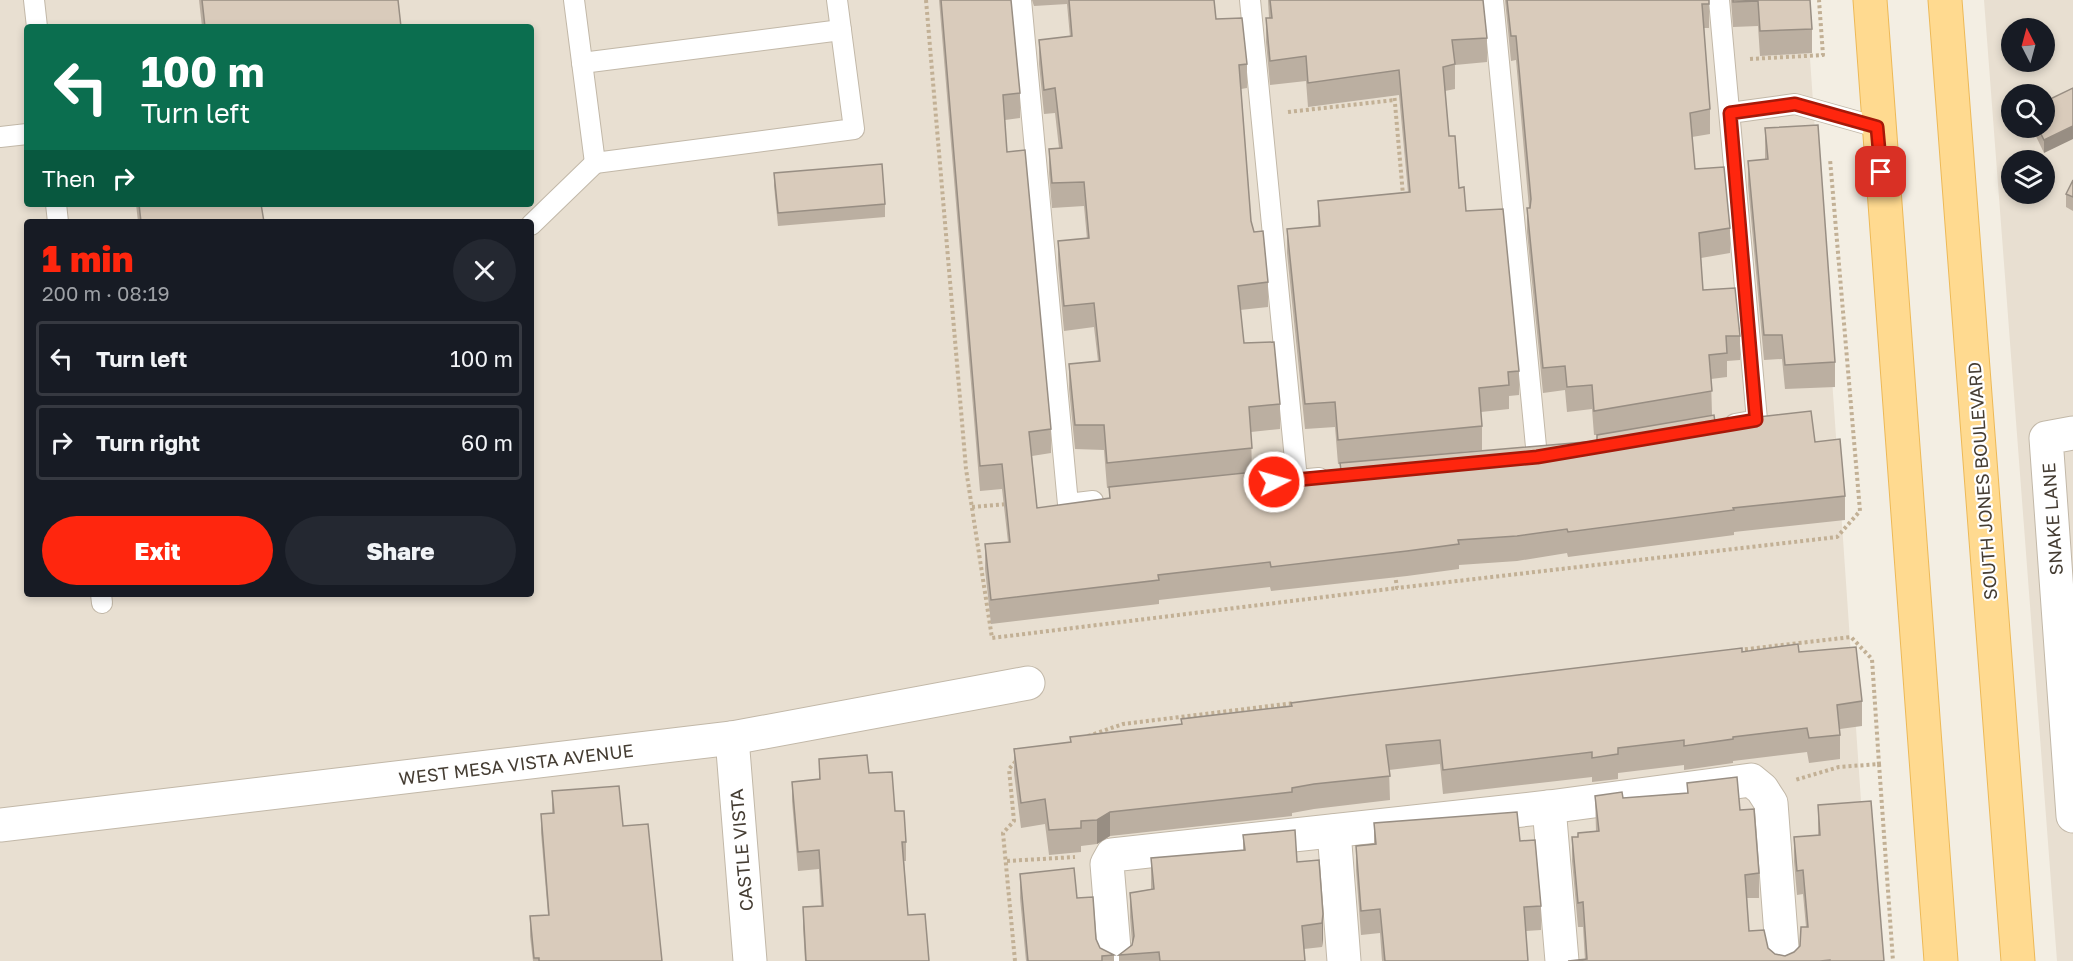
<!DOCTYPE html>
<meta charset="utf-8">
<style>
body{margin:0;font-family:"Golos Text",sans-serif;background:#242831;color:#f1f3f6;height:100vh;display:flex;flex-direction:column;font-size:22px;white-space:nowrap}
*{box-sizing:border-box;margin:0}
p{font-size:20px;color:#9ea1a6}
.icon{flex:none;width:33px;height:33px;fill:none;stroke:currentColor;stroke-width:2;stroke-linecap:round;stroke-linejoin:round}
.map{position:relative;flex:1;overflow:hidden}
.panel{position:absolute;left:24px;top:219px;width:510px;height:378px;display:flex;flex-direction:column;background:#171b24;border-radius:6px;box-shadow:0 3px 9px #0003}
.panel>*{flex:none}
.banner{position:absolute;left:24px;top:24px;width:510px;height:183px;border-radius:6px;box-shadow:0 3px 9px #0003;background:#0b6e4f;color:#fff;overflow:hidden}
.needle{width:39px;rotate:354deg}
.fabs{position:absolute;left:2001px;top:18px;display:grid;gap:12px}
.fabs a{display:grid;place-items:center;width:54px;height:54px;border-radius:50%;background:#171b24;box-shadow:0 3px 9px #0003;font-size:30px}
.pin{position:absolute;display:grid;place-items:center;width:51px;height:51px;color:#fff;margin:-26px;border-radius:12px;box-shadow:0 3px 9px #0006}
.me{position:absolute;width:66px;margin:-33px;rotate:84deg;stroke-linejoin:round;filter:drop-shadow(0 0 4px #0008)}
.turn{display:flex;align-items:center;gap:21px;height:126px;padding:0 18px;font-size:27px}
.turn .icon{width:78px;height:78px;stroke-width:2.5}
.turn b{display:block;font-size:42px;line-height:51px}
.then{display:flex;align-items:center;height:57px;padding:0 18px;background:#0003;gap:12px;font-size:22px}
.round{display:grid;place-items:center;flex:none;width:63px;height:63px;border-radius:32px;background:#242831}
.headline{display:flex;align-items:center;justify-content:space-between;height:102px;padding:0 18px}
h1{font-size:36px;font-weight:800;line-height:45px;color:#ff260e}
.action{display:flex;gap:12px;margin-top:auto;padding:12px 18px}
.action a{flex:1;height:69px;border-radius:36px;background:#ff260e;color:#fff;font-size:24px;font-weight:800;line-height:69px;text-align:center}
.action a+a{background:#242831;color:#f1f3f6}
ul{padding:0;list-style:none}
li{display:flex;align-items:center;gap:18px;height:75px;margin:0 12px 9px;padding:0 6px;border:3px solid #363941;border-radius:6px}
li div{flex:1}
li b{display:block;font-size:22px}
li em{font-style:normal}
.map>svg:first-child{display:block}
.residential{fill:#e8dfd1;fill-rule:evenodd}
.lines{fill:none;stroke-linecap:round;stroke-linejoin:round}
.lane-casing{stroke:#c2b8a8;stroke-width:22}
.street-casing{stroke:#c2b8a8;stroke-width:35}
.primary-casing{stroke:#edb957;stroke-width:35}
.path{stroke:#c2b095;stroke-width:4;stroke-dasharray:3 3;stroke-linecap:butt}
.lane{stroke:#fff;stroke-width:20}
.street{stroke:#fff;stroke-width:33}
.primary{stroke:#ffda90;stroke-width:33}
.wall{fill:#bbafa1}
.shaded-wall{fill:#988e83}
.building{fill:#d9cbbb;stroke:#988e83;stroke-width:1.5}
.route-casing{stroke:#a61909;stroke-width:15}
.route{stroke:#ff260e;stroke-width:10}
.labels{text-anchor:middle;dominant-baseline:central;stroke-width:4.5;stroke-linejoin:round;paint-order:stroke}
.street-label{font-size:18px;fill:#453d33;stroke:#fff}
</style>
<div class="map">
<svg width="2073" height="961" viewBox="0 0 2073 961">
<rect width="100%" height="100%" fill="#f3eee3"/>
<g class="residential">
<path d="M 0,0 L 1806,0 L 1872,961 L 0,961 ZM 27,27 L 531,27 L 531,204 L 27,204 ZM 27,222 L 531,222 L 531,594 L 27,594 Z"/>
<path d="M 1984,0 L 2073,0 L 2073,961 L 2057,961 ZM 2012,28 L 2044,28 L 2044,62 L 2012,62 ZM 2012,94 L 2044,94 L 2044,128 L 2012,128 ZM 2012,160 L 2044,160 L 2044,194 L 2012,194 Z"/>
</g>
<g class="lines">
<g class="lane-casing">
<g id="lane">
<polyline points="34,0 37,27"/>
<polyline points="574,0 595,163 854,129 837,0"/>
<polyline points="1021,0 1068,504 1093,501"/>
<polyline points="1250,0 1297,480 1319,478"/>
<polyline points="1493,0 1537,457 1522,459"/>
<polyline points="1719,0 1757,420 1735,424"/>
<polyline points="582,63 841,30"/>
<polyline points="1730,113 1795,104 1877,127"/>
<polyline points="0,137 27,134"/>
<polyline points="56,204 58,222"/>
<polyline points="531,225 595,163"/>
<polyline points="101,594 102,603"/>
</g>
</g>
<g class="street-casing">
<g id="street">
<polyline points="2073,433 2046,438 2073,816"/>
<polyline points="732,738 750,961"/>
<polyline points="1549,807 1562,961"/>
<polyline points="0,825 732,738 1028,683"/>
<polyline points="1334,831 1344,961"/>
<polyline points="1115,961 1107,864 1112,855 1549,807 1751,780 1762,789 1771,803 1783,961"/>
</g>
</g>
<g class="primary-casing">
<g id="primary">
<polyline points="1870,0 1941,961"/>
<polyline points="1945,0 2018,961"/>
</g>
</g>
<g class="path">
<polyline points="926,0 966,469 992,638 1397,588"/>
<polyline points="1750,59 1823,55 1819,0"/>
<polyline points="1394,92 1403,195"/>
<polyline points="1288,112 1395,100"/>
<polyline points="972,507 1007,504"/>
<polyline points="1395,574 1397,588 1837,537 1860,511 1830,159"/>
<polyline points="1739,650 1851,637 1872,659 1879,764 1839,767 1795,780"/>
<polyline points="1088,736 1123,724 1294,703"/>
<polyline points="1879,764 1893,961"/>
<polyline points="1007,861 1075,857"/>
<polyline points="1015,961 1003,833 1014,821 1009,769 1016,761"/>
</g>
<use href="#lane" class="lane"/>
<use href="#street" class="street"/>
<use href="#primary" class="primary"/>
</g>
<g class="wall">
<polygon points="199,0 398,0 401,27 202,27"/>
<polygon points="939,0 1011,0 1020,93 1020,118 1005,120 1007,152 1051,429 1051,453 1032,456 1037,508 1109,499 1109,488 1107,488 1104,450 1075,449 1069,389 1069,364 1098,361 1094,327 1064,331 1058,265 1058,241 1087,239 1084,206 1052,208 1049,173 1049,149 1059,148 1055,113 1044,114 1039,64 1039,40 1070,37 1067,4 1034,6 1032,0 1214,0 1216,19 1247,64 1247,88 1241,89 1251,221 1268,282 1268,307 1240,310 1244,343 1280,404 1280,429 1251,432 1252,472 1255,481 1340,470 1340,464 1338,464 1335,427 1305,429 1287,253 1287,229 1318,226 1318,201 1408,192 1399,95 1308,107 1306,81 1270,85 1266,42 1266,18 1269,18 1268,0 1483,0 1487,38 1487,62 1455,65 1455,89 1445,91 1449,136 1459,188 1466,211 1519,371 1519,395 1509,396 1509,409 1481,412 1482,426 1482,450 1390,459 1597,441 1597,435 1594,435 1592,409 1567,412 1565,390 1543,393 1527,232 1527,208 1529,208 1516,60 1511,61 1505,0 1709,0 1709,28 1704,28 1710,109 1710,134 1692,137 1695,169 1730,228 1730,253 1701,258 1703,290 1740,336 1740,360 1727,361 1727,377 1711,379 1712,415 1715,422 1815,442 1845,496 1845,520 1734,532 1734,535 1568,557 1567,553 1517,561 1459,565 1459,569 1407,576 1271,591 1270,587 1159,600 1159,604 991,624 985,569 985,544 1008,542 1002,489 980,491"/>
<polygon points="1731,0 1810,0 1812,29 1812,53 1760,56 1758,26 1733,27"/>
<polygon points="1765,128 1835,362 1835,387 1785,389 1782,359 1764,360 1748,185 1748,161 1765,160"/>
<polygon points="2032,128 2044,128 2044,153"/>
<polygon points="774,173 885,204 885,217 778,226 774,186"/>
<polygon points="2073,180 2073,211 2066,207 2066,194"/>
<polygon points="136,204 261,204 264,222 138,222"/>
<polygon points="1742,652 1799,652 1862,701 1862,726 1840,729 1840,759 1809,763 1807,752 1733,761 1733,763 1684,770 1684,765 1618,773 1618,779 1592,782 1592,777 1443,794 1440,764 1389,770 1390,800 1314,809 1292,813 1292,816 1110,836 1097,844 1081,846 1081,852 1049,855 1045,824 1021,828 1014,773 1014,749 1070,742 1070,737 1181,724 1181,719"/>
<polygon points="819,759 869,773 895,811 906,842 906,861 904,861 908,915 929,961 805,961 803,927 803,907 821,906 819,869 798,871 792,801 792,782 819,779"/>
<polygon points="1687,783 1740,810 1759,873 1759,898 1747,898 1749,931 1775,954 1785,956 1794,952 1800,946 1806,927 1803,894 1797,895 1794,861 1794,837 1818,835 1818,805 1884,961 1568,961 1585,960 1583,927 1578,927 1572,861 1572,837 1578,837 1596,831 1595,796 1623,798 1687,793"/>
<polygon points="552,791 623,826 662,961 533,961 530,936 530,916 548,915 541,833 541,814 552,813"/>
<polygon points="1374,823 1520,841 1541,906 1541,930 1526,931 1528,961 1382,961 1380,933 1361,935 1356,870 1356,846 1374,845"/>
<polygon points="1243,835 1297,862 1319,860 1323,939 1322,947 1304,949 1305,961 1119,961 1119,955 1132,945 1132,943 1130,917 1130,893 1151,889 1151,858 1243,850"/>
<polygon points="1020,874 1077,898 1100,948 1114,955 1114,961 1026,961 1020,898"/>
</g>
<g class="shaded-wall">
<polygon points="2073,126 2073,139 2044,153 2044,140"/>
<polygon points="1110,812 1110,836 1097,844 1097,820"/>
<polygon points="1323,914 1323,939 1322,947 1322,923"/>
</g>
<g class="building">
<polygon points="202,0 398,0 401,27 205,27"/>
<polygon points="941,0 1011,0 1020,93 1003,95 1007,152 1025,150 1051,429 1029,432 1037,508 1110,498 1109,487 1254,472 1255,481 1341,470 1340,463 1597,441 1597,435 1714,415 1715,422 1811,411 1815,442 1840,439 1845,496 1733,508 1734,510 1568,532 1567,529 1517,536 1458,540 1459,544 1407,551 1271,567 1270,562 1158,575 1159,580 991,600 985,544 1010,542 1002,464 980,466"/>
<polygon points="1069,0 1214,0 1216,19 1242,18 1247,64 1239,65 1251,221 1254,232 1263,231 1268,282 1238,286 1244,343 1274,342 1280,404 1249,407 1252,448 1107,463 1104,425 1075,425 1069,364 1100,361 1094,303 1064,306 1058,241 1089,238 1084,182 1052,183 1049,149 1062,148 1055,88 1044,90 1039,40 1072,36"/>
<polygon points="1270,0 1483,0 1487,38 1452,40 1455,64 1443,67 1449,136 1455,136 1459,188 1464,187 1466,211 1503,209 1519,371 1508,372 1509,385 1479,388 1482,426 1338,440 1335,402 1305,404 1287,229 1320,226 1318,201 1410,192 1399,70 1308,83 1306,56 1270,61 1266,18 1272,18"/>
<polygon points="1507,0 1709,0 1709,4 1702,4 1710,109 1690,113 1695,169 1724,167 1730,228 1699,233 1703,290 1735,288 1740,336 1726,336 1727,353 1709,355 1712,391 1594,411 1592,385 1567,387 1565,366 1543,368 1527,208 1530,208 1531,199 1516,36 1511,36"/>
<polygon points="1733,0 1810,0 1812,29 1760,31 1758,1 1733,2"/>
<polygon points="2073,88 2073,126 2044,140 2038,128 2044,128 2044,102"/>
<polygon points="1818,125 1835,362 1785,365 1782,335 1764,335 1748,161 1768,159 1765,128"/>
<polygon points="882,164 885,204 778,213 774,173"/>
<polygon points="2073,180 2073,197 2066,194"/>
<polygon points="139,204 261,204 264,222 141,222"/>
<polygon points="1798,644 1799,652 1856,647 1862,701 1837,705 1840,735 1809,738 1807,728 1733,737 1733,739 1684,746 1684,740 1618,748 1618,754 1592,758 1592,752 1443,770 1440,740 1386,745 1390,776 1314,784 1292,788 1292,792 1110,812 1097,820 1081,821 1081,828 1049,830 1045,799 1021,803 1014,749 1071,742 1070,737 1182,724 1181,719 1292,706 1291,703 1352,695 1742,648 1742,652"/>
<polygon points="867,755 869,773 892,772 895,811 904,811 906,842 902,842 908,915 925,914 929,961 806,961 803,907 823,906 819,850 798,852 792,782 820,779 819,759"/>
<polygon points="1737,777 1740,810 1754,809 1759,873 1745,875 1749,931 1764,930 1768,948 1775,954 1785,956 1794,952 1800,946 1801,927 1808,927 1803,870 1797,871 1794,837 1820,835 1818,805 1871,801 1884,961 1830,961 1830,960 1820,961 1568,961 1587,959 1583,902 1578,903 1572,837 1578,837 1578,833 1599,831 1595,796 1622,792 1623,798 1688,793 1687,783"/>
<polygon points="619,786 623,826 648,824 662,961 539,961 539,958 534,958 530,916 549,915 541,814 554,813 552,791"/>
<polygon points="1517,812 1520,841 1535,840 1541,906 1524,907 1528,961 1385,961 1380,909 1361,911 1356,846 1376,844 1374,823"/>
<polygon points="1295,830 1297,862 1319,860 1323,914 1322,923 1302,926 1305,961 1160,961 1159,952 1119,955 1132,945 1134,936 1130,893 1154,889 1151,858 1245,850 1243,835"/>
<polygon points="1074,868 1077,898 1093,897 1096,939 1100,948 1114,955 1102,956 1102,961 1028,961 1020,874"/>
</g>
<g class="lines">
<g class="route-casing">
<polyline id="route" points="1274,482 1537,457 1756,420 1730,113 1795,104 1877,127 1881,172"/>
</g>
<use href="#route" class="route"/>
</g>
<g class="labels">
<g class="street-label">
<text transform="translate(1982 481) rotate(-94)">SOUTH JONES BOULEVARD</text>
<text transform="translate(2052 519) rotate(-94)">SNAKE LANE</text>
<text transform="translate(516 764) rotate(-7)">WEST MESA VISTA AVENUE</text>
<text transform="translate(741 850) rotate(-95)">CASTLE VISTA</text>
</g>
</g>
</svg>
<div class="fabs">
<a><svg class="needle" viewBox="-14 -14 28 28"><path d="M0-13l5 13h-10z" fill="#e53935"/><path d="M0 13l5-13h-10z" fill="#9ea1a6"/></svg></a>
<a><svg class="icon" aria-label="search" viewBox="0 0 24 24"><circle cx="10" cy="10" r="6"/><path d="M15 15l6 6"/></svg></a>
<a><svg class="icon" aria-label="layers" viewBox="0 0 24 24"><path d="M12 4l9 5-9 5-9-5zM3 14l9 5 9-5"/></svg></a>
</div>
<div class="pin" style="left:1881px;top:172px;background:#d93025"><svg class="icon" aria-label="arrive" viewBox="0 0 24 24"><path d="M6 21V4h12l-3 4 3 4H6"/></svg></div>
<svg class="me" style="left:1274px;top:482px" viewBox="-20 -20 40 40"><circle r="17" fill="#ff260e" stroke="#fff" stroke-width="3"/><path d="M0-11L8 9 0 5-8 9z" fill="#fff"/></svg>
<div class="banner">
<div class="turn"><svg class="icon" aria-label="left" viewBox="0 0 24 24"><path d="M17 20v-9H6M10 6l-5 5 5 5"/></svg><div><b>100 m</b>Turn left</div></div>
<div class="then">Then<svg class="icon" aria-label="right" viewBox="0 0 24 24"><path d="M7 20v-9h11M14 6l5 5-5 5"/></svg></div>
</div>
<section class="panel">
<div class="headline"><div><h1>1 min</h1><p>200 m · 08:19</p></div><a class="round"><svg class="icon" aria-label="close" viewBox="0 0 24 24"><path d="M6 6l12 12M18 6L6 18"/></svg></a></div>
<ul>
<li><svg class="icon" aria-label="left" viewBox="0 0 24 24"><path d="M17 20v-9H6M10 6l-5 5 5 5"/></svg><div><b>Turn left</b></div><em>100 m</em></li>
<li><svg class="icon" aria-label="right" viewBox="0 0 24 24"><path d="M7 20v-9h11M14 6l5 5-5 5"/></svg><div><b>Turn right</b></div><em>60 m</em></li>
</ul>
<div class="action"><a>Exit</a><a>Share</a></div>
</section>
</div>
